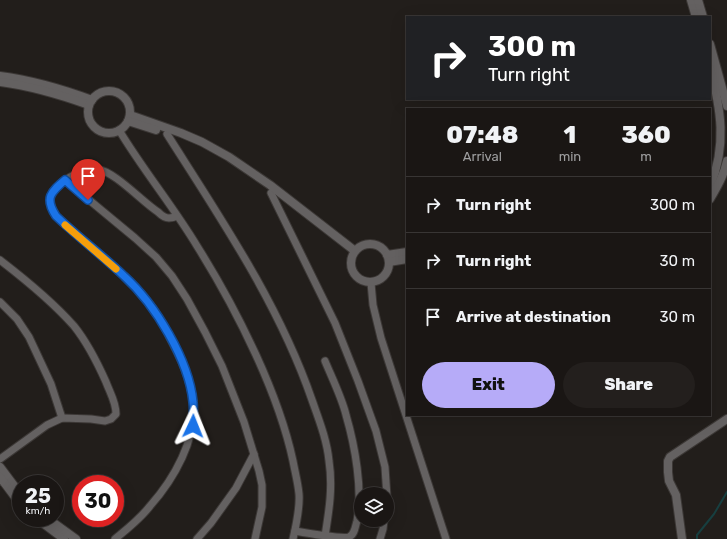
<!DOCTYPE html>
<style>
body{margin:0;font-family:Rubik,sans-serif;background:#231f1d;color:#f1f3f6;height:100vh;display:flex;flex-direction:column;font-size:15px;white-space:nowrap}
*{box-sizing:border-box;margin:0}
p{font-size:13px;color:#9f9fa0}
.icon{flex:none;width:22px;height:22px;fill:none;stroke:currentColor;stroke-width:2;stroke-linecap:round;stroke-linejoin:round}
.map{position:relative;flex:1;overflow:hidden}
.side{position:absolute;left:406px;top:108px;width:305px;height:308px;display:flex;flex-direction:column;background:#1a1614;border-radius:0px;box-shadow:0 4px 16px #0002,0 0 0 1px #383534}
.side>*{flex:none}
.banner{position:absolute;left:406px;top:16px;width:305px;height:84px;border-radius:0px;box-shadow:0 4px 16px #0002,0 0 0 1px #383534;background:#202124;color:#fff;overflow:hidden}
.fabs{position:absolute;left:354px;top:487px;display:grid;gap:8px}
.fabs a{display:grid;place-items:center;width:40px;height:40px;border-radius:50%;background:#1a1614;box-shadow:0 4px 16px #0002,0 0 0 1px #383534;font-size:20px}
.speed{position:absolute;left:12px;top:475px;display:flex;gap:8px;font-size:20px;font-weight:700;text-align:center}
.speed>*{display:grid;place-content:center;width:52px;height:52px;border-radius:50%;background:#1a1614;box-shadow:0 4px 16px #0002,0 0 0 1px #383534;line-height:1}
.speed small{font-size:10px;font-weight:400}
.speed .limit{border:6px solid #d22;background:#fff;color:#111}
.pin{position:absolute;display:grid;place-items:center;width:34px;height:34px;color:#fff;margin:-41px -17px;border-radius:50% 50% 50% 0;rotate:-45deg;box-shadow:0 0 4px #0007}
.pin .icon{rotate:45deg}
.me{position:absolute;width:44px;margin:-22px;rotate:2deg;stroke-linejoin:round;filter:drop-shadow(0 0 3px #0008)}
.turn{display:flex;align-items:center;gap:14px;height:84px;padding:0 16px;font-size:18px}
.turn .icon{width:52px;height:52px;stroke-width:2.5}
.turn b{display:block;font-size:28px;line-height:34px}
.eta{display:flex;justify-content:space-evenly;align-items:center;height:68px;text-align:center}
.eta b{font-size:24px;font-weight:800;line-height:28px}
.primary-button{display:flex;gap:8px;margin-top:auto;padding:8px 16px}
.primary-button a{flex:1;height:46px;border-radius:24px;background:#b6abf8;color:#111;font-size:16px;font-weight:800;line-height:46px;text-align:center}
.primary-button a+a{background:#231f1d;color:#f1f3f6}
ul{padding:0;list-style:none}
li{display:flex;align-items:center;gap:12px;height:56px;padding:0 16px;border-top:1px solid #383534}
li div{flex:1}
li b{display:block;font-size:15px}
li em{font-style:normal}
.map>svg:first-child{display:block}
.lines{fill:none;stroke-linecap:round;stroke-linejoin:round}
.stream{stroke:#173f40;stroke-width:2}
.minor-casing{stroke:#3c3836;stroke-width:9}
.tertiary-casing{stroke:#3c3836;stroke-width:10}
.minor{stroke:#646161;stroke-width:7}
.tertiary{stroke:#646161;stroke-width:8}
.route-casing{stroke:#114b97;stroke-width:10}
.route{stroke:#1a73e8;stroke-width:7}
.slow{stroke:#f59e0b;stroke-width:7}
</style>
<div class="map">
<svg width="727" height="539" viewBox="0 0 727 539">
<rect width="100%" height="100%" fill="#221e1b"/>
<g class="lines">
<polyline class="stream" points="697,539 697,535 714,514 727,492"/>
<g class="minor-casing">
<g id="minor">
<path d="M 119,130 C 143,170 173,206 197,246 C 219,281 239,318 256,355 C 272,390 285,424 293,461 C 295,472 298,483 299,494 C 300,507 296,526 293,539"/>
<path d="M 167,134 C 221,219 279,304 312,400 C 319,420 327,440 329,461 C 333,487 329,511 325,536"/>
<polyline points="65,180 135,238 156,257 172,276 187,299 205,332 222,366 244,422 259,471 262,485 262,507 255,539"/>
<polyline points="271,193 335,323 358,381 376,431 385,467 387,497"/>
<path d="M 0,260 C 26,280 52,301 74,326 C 86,341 98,364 106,382 C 110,393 116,402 116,414 L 111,419 L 105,421 L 91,419 L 62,418 L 47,425 L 0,459"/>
<polyline points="371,283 373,305 381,338 446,539"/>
<polyline points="0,302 17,319 29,337 51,384 62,418"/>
<path d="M 295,531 C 306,533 342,539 349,537 C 355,534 355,527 357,521 C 363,490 355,446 346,415 C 342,398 332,378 325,361"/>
<path d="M 115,539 C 127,529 140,519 150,506 C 174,479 197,439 193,402 C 191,380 181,359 171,340 C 167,332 164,325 159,318 C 151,304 136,287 124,276 C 102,255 78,237 56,216 C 52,210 49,204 51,196 C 54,184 83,167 96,169 C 115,171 141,201 158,212 C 161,215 165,218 169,218 C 171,218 175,217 177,216"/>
<polyline points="197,539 211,523 236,488 254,454"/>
<polyline points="380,539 383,529 384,520"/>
</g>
</g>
<g class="tertiary-casing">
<g id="tertiary">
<polyline points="691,0 696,17"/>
<polyline points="698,0 703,17"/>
<polyline points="710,44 727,106"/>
<path d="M 710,68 C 721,109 727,146 710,186"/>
<path d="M 0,76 C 31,80 62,89 92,100"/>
<path d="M 0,82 C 31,86 61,95 89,105"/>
<circle cx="109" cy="112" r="21"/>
<polyline points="130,115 181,133 202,142 229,157 270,185 355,251"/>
<polyline points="128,121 156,130"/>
<path d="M 710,199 C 717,187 724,175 727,161"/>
<circle cx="370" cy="263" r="19"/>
<polyline points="387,255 407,252"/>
<polyline points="389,262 407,259"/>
<polyline points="0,467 21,495"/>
<polyline points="0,477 21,505"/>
<polyline points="36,518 64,539"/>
<polyline points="47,518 76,539"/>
<polyline points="682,539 676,495 669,481 668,472 668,461 670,457 727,419"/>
</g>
</g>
<use href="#minor" class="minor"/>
<use href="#tertiary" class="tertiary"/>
</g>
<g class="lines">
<g class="route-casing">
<path id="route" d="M 88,200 L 65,180 C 51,192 44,198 56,216 C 78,237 102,255 124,276 C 155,304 189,360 193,402 C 194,410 193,418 193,426"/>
</g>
<use href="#route" class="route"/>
<polyline class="slow" points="65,225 116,269"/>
</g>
</svg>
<div class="fabs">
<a><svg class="icon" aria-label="layers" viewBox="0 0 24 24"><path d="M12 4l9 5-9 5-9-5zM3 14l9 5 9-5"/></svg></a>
</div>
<div class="speed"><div>25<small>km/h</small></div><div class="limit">30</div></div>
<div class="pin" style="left:88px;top:200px;background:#d93025"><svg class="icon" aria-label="arrive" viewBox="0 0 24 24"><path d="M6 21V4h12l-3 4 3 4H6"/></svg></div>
<svg class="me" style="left:193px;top:426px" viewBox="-20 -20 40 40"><path d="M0-17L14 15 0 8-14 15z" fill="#1a73e8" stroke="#fff" stroke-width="4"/></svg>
<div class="banner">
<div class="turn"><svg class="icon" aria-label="right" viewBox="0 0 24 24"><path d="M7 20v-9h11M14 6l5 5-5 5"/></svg><div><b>300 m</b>Turn right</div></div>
</div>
<section class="side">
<div class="eta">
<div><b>07:48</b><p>Arrival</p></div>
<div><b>1</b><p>min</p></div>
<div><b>360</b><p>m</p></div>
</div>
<ul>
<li><svg class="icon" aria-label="right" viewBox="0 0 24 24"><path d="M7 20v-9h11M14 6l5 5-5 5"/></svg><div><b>Turn right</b></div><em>300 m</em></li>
<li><svg class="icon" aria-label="right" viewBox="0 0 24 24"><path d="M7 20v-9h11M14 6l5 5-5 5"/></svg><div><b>Turn right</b></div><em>30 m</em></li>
<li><svg class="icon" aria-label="arrive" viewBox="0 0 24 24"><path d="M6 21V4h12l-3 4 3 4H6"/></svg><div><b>Arrive at destination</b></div><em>30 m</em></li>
</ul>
<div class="primary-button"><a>Exit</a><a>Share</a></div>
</section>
</div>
